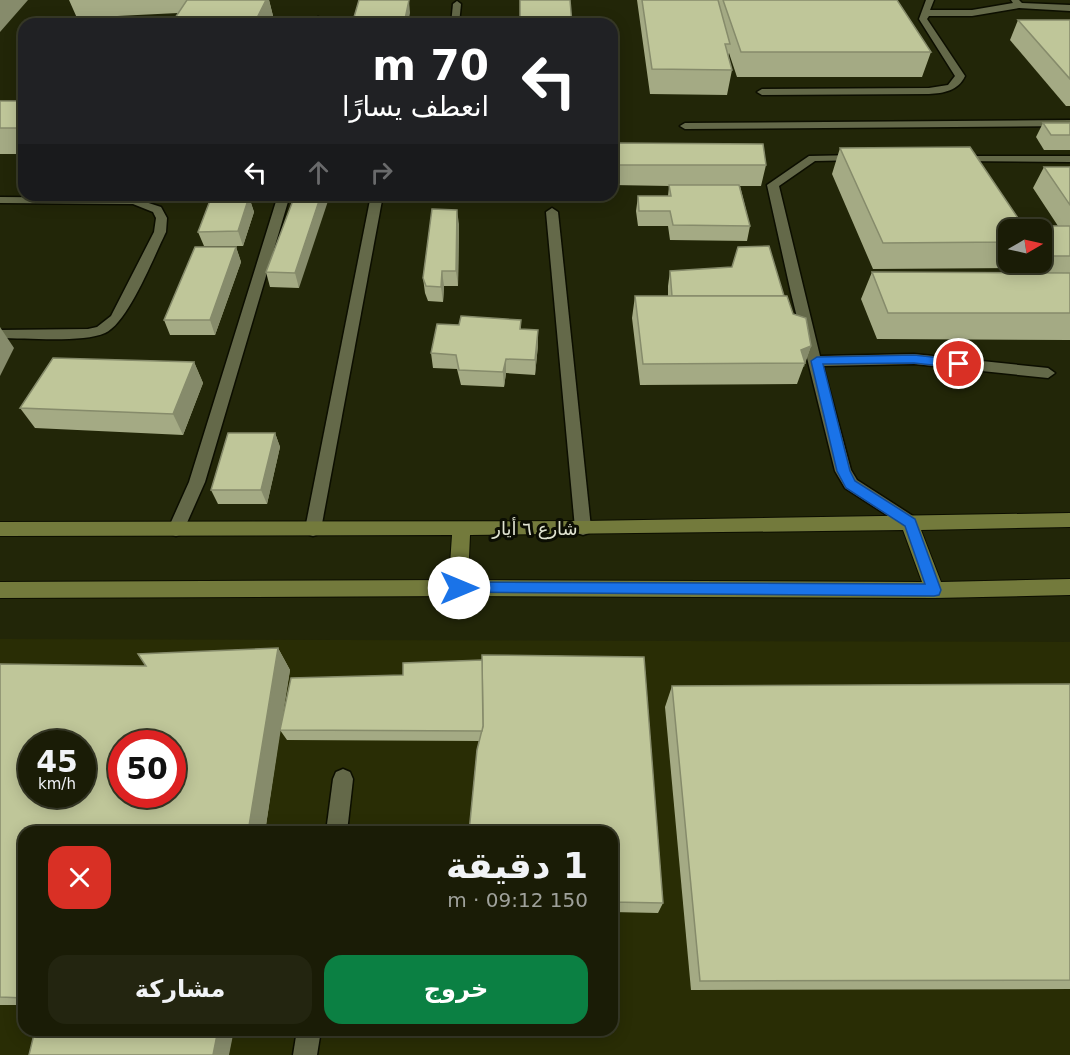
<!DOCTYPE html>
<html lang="ar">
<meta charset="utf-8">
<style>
body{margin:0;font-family:"DejaVu Sans",Cairo,sans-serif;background:#232510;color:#f1f3f6;direction:rtl;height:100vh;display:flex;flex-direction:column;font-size:22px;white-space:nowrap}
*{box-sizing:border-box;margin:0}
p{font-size:20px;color:#9fa19b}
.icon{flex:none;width:33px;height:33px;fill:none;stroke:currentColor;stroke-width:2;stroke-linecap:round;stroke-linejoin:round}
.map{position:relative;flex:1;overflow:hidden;direction:ltr}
.details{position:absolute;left:18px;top:826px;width:600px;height:210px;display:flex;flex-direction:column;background:#1a1c06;border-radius:18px;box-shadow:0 3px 15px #0003,0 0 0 2px #383a28;direction:rtl}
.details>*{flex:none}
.banner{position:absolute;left:18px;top:18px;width:600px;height:183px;border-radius:18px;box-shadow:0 3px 15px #0003,0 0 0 2px #383a28;direction:rtl;background:#202124;color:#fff;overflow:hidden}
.needle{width:39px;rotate:81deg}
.controls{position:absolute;left:998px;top:219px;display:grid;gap:12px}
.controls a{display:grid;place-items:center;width:54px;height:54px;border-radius:12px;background:#1a1c06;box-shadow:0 3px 15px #0003,0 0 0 2px #383a28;font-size:30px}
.speed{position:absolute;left:18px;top:730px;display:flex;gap:12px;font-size:30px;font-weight:700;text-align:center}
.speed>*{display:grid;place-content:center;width:78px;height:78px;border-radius:50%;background:#1a1c06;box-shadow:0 3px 15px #0003,0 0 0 2px #383a28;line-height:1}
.speed small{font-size:15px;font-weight:400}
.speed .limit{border:9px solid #d22;background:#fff;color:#111}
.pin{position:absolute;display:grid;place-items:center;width:51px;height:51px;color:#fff;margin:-26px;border:3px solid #fff;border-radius:50%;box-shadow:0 2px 6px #0007}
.me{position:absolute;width:66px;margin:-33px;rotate:90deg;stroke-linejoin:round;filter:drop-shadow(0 0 4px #0008)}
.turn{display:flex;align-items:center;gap:21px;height:126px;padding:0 30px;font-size:27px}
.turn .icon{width:78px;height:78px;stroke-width:2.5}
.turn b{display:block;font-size:42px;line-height:51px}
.lanes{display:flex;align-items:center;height:57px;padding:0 30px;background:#0003;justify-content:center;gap:30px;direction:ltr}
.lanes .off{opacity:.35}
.round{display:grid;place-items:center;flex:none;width:63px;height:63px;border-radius:18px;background:#232510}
.head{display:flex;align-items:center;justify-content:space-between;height:102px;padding:0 30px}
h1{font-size:36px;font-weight:700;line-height:45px}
.cta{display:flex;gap:12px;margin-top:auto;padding:12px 30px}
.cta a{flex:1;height:69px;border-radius:18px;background:#0b8043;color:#fff;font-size:24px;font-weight:700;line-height:69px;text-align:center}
.cta a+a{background:#232510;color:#f1f3f6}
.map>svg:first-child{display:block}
.built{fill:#292d05;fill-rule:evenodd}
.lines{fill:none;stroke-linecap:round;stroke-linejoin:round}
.lane-casing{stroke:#0c0e00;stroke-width:3}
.secondary-casing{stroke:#0c0e00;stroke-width:2}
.lane{fill:#646949;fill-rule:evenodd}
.secondary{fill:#737a3c;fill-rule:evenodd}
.wall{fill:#a4aa84;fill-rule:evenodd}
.shaded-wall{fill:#868b6b}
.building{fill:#bfc699;stroke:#868b6b;stroke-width:1.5;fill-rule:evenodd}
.route{fill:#1a73e8;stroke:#114b97;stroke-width:1.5}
.labels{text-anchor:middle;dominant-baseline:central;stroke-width:6;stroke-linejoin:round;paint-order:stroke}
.street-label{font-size:18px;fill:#e0e3d1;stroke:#0c0e03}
</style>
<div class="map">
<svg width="1070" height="1055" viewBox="0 0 1070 1055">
<rect width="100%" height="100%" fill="#222608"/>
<path class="built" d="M 0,639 L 1070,642 L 1070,1055 L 0,1055 ZM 32,744 L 82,744 L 82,795 L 32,795 ZM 122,744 L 172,744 L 172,795 L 122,795 ZM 24,832 L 612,832 L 612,1030 L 24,1030 Z"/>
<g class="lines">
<g class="lane-casing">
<g id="lane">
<path d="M 926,0 L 934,0 L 930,10 L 972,10 L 1013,3 L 1011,0 L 1019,0 L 1022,3 L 1070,5 L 1070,11 L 1019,8 L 972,16 L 929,16 L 927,19 L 965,76 C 958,91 944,93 929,94 L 762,95 L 757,92 L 762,89 L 929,88 L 948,85 L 955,76 L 919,19 Z"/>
<polygon points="457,1 461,4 459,24 451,24 453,4"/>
<polygon points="318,17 322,20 320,24 312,24"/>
<polygon points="1070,120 1070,126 685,129 680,126 685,123"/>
<polygon points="859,155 864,158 863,160 815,161 779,186 820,356 914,354 1048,368 1055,373 1048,378 914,364 823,366 851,470 857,480 916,518 918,523 916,528 910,530 845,488 835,471 791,293 767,185 809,156"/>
<polygon points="957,156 1070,156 1070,162 953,161 953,157"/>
<polygon points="278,195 290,195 205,482 182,534 176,536 170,534 168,529 189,482"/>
<polygon points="371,195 383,195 321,529 319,534 313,536 307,534 305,529"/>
<path d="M 0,197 L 133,198 L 161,207 L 167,218 L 166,232 C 154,256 128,323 105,333 C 84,343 25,338 0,338 L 0,330 L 88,329 L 97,327 L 111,316 L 154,232 L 156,218 L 153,212 L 133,204 L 0,203 Z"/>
<polygon points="552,208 558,212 591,528 589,533 583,535 577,533 575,528 546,212"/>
<polygon points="343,769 350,772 353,779 347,832 326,832 333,779 336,772"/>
<polygon points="297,1030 321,1030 317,1055 293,1055"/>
</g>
</g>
<g class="secondary-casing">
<path id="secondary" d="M 1070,513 L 1070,527 L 921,530 L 941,582 L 1070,579 L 1070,595 L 934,598 L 458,596 L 0,598 L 0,582 L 449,580 L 452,535 L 0,536 L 0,522 L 583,521 ZM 903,530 L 922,582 L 468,580 L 470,535 Z"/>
</g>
<use href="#lane" class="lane"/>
<use href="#secondary" class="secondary"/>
</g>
<g class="wall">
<polygon points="69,0 269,0 274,20 178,13 77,18"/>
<polygon points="637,0 897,0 931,52 922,77 737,77 729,53 728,57 732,70 727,95 650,94"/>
<polygon points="1018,20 1070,20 1070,106 1066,106 1010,40"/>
<rect x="0" y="101" width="24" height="53"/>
<polygon points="1043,123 1070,123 1070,150 1044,150 1036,137"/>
<polygon points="612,143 766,165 761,186 740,186 750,226 747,241 670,240 668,226 638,226 636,211 638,196 668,196 669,186 612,185"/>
<path d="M 840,148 L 1024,226 L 1058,226 L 1033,188 L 1044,167 L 1070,167 L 1070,340 L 877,339 L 861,299 L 872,272 L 1022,273 L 1020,268 L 873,269 L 832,174 ZM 1008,230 L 1041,230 L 1041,262 L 1008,262 Z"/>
<polygon points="213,195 258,195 255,203 251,203 254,212 243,246 204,246 198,232 214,198"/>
<polygon points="295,195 299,288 270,287 266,272"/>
<polygon points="459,224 458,286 444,286 443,302 428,301 425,293 423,278"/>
<polygon points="236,247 241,262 215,335 170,335 164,320"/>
<polygon points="670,271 784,296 793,314 811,346 797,384 640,385 632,318 635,296 668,296 668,286"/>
<polygon points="521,320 521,329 538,345 535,375 506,373 504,387 461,385 457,369 433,368 431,353 459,325"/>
<polygon points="194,362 203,383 183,435 35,428 20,408"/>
<polygon points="275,433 280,447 267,504 218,504 211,490"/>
<path d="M 278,648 L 290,670 L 281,723 L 291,678 L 403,675 L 403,663 L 482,660 L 482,655 L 644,657 L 663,903 L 658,913 L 612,912 L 612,832 L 469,832 L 477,750 L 479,741 L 287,740 L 280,730 L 265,832 L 24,832 L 24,1005 L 0,1005 L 0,664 L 146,666 L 138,654 ZM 32,744 L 82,744 L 82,795 L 32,795 ZM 122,744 L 172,744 L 172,795 L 122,795 Z"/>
<polygon points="1070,684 1070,989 691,990 665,707 672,686"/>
</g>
<g class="shaded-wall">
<polygon points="0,0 28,0 0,32"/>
<polygon points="266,0 269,0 274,20 272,24 254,24"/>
<polygon points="409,0 410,13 408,24 404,24"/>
<polygon points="253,195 258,195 255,203"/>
<polygon points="321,195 330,195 299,288 295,273"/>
<polygon points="249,197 254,212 243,246 238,231"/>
<polygon points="457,210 459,224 458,286 456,271"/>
<polygon points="236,247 241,262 215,335 210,320"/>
<polygon points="442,271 444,286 443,302 441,287"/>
<polygon points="0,327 14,348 0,376"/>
<polygon points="538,330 538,345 535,375 535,360"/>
<polygon points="811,346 804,367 803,367 805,363 801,350"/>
<polygon points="506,359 506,373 504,387 503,372"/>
<polygon points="194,362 203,383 183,435 173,414"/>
<polygon points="275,433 280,447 267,504 261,490"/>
<polygon points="278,648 290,670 265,832 248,832"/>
<polygon points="218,1030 234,1030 229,1055 213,1055"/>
</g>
<g class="building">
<polygon points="187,0 266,0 254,24 171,24"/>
<polygon points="359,0 409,0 404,24 352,24"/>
<polygon points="520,0 570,0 572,24 508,24 508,23 520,23"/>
<polygon points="642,0 718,0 730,44 725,44 732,70 652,69"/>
<polygon points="723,0 897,0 931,52 741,52"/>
<polygon points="1018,20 1070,20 1070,79"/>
<rect x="0" y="101" width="24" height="27"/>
<polygon points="1043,123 1070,123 1070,135 1051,135"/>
<polygon points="612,143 763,144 766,165 612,165"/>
<polygon points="970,147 1026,230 1008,230 1008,242 883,243 840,148"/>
<polygon points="1044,167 1070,167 1070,205"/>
<polygon points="669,185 739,185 750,226 673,225 670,211 639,211 638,196 671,196"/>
<polygon points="295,195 321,195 295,273 266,272"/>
<polygon points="249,197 238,231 198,232 211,198"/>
<polygon points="432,209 457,210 456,271 442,271 441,287 426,286 423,278"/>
<polygon points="1024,226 1070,226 1070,256 1041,256 1041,230 1026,230"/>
<polygon points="769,246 784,296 672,296 670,271 732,267 738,247"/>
<polygon points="195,247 236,247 210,320 164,320"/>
<polygon points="872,272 1070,273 1070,313 888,313"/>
<polygon points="635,296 787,296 793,314 806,318 811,346 801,350 805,363 643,364"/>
<polygon points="461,316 521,320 520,329 538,330 535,360 506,359 503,372 459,370 456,355 431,353 437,324 459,325"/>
<polygon points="53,358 194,362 173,414 20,408"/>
<polygon points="228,433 275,433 261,490 211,490"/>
<path d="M 278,648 L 248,832 L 24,832 L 24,998 L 0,997 L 0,664 L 146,666 L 138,654 ZM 32,744 L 82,744 L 82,795 L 32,795 ZM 122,744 L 172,744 L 172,795 L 122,795 Z"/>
<polygon points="482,655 644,657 663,903 612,902 612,832 469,832 477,750 483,726"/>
<polygon points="482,660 483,726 482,731 280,730 291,678 403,675 403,663"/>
<polygon points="1070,684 1070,980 700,981 672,686"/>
<polygon points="35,1030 218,1030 213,1055 29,1055"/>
</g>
<polygon class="route" points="914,355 959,360 964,364 959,368 914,363 823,364 850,471 855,481 915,519 941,590 939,595 934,596 453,592 451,588 453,583 459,582 925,584 905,526 846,488 837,471 811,361 817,357"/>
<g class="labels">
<g class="street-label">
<text x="535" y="528">شارع ٦ أيار</text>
</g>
</g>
</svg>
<div class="controls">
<a><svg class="needle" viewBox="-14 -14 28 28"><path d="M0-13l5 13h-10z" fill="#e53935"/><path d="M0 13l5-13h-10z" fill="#9fa19b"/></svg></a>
</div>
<div class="speed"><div>45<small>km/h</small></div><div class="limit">50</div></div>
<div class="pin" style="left:959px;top:364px;background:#d93025"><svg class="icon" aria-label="arrive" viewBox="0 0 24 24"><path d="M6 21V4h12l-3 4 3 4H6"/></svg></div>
<svg class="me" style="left:459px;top:588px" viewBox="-20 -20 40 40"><circle r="19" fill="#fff"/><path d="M0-13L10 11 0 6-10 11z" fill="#1a73e8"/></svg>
<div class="banner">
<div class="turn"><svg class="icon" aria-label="left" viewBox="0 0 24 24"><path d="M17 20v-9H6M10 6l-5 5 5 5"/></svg><div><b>70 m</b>انعطف يسارًا</div></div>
<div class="lanes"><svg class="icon" aria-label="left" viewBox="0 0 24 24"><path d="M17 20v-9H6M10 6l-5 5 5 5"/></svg><svg class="icon off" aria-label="ahead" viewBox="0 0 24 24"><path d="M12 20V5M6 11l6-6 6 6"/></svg><svg class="icon off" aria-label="right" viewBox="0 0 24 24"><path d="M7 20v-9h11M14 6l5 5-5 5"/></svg></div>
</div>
<section class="details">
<div class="head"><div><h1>1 دقيقة</h1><p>150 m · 09:12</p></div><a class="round" style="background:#d93025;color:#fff"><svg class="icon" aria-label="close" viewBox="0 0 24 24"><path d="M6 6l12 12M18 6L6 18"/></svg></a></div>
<div class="cta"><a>خروج</a><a>مشاركة</a></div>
</section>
</div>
